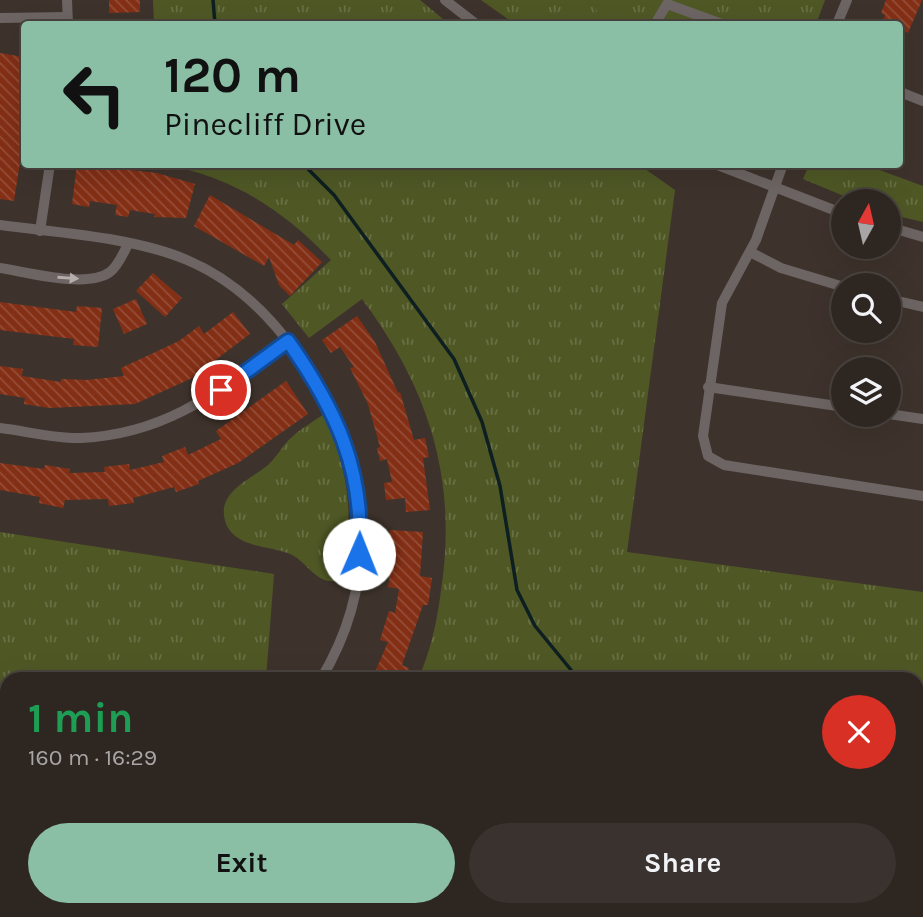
<!DOCTYPE html>
<meta charset="utf-8">
<style>
body{margin:0;font-family:Karla,sans-serif;background:#3a322e;color:#f1f3f6;height:100vh;display:flex;flex-direction:column;font-size:26px;white-space:nowrap}
*{box-sizing:border-box;margin:0}
p{font-size:23px;color:#a7a5a5}
.icon{flex:none;width:38px;height:38px;fill:none;stroke:currentColor;stroke-width:2;stroke-linecap:round;stroke-linejoin:round}
.map{position:relative;flex:1;overflow:hidden}
.sheet{position:absolute;left:0px;top:672px;width:924px;height:245px;display:flex;flex-direction:column;background:#2e2621;border-radius:21px 21px 0 0;box-shadow:0 7px 28px #0002,0 0 0 2px #49433f}
.sheet>*{flex:none}
.guide{position:absolute;left:21px;top:21px;width:882px;height:147px;border-radius:7px;box-shadow:0 7px 28px #0002,0 0 0 2px #49433f;background:#8abfa5;color:#111;overflow:hidden}
.needle{width:46px;rotate:8deg}
.tools{position:absolute;left:831px;top:189px;display:grid;gap:14px}
.tools a{display:grid;place-items:center;width:70px;height:70px;border-radius:50%;background:#2e2621;box-shadow:0 7px 28px #0002,0 0 0 2px #49433f;font-size:35px}
.pin{position:absolute;display:grid;place-items:center;width:60px;height:60px;color:#fff;margin:-30px;border:4px solid #fff;border-radius:50%;box-shadow:0 2px 7px #0007}
.me{position:absolute;width:77px;margin:-38px;rotate:1deg;stroke-linejoin:round;filter:drop-shadow(0 0 5px #0008)}
.turn{display:flex;align-items:center;gap:24px;height:147px;padding:0 28px;font-size:32px}
.turn .icon{width:91px;height:91px;stroke-width:2.5}
.turn b{display:block;font-size:49px;line-height:60px}
.round{display:grid;place-items:center;flex:none;width:74px;height:74px;border-radius:37px;background:#3a322e}
.summary{display:flex;align-items:center;justify-content:space-between;height:119px;padding:0 28px}
h1{font-size:42px;font-weight:700;line-height:52px;color:#1e9e55}
.primary-button{display:flex;gap:14px;margin-top:auto;padding:14px 28px}
.primary-button a{flex:1;height:80px;border-radius:42px;background:#8abfa5;color:#111;font-size:28px;font-weight:700;line-height:80px;text-align:center}
.primary-button a+a{background:#3a322e;color:#f1f3f6}
.map>svg:first-child{display:block}
.grass{fill:url(#grass-tufts)}
.pitch{fill:#4f5825}
.lines{fill:none;stroke-linecap:round;stroke-linejoin:round}
.stream{stroke:#0d1f21;stroke-width:3.5}
.building{fill:url(#building-back-hatch)}
.minor{stroke:#6c6563;stroke-width:10}
.tertiary{stroke:#6c6563;stroke-width:12}
.oneway{fill:#b5aeaa}
.route-casing{stroke:#114b97;stroke-width:18}
.route{stroke:#1a73e8;stroke-width:12}
</style>
<div class="map">
<svg width="923" height="917" viewBox="0 0 923 917">
<defs>
<pattern id="grass-tufts" width="24" height="20" patternUnits="userSpaceOnUse" patternTransform="scale(1.75)"><rect width="24" height="20" fill="#4f5825"/><path d="M3 7l-1-3M5 7V3M7 7l1-3M15 17l-1-3M17 17v-4M19 17l1-3" fill="none" stroke="#697044"/></pattern>
<pattern id="building-back-hatch" width="6" height="6" patternUnits="userSpaceOnUse" patternTransform="scale(1.75)"><rect width="6" height="6" fill="#832f15"/><path d="M-1 5l2 2M0 0l6 6M5-1l2 2" fill="none" stroke="#954d37"/></pattern>
</defs>
<rect width="100%" height="100%" fill="#3e332c"/>
<g class="grass">
<polygon points="153,0 420,0 449,24 154,24"/>
<polygon points="481,0 825,0 816,24 515,24"/>
<path d="M 638,164 L 675,190 L 627,552 L 923,592 L 923,917 L 666,917 L 664,910 L 917,910 L 917,679 L 418,679 C 431,651 437,621 441,591 C 458,479 429,389 362,299 L 309,338 L 282,304 L 331,260 C 283,210 236,179 168,165 Z"/>
<polygon points="809,165 866,165 923,186 923,222 889,214 889,201 856,201 803,179"/>
<path d="M 324,414 C 350,477 353,510 344,577 C 322,591 310,566 294,556 C 275,544 228,551 224,515 C 221,490 253,478 268,465 C 278,456 283,444 293,436 C 302,428 314,421 324,414 Z"/>
<polygon points="0,532 274,574 266,679 7,679 7,792 0,789"/>
<polygon points="379,910 507,910 510,917 388,917"/>
</g>
<polygon class="pitch" points="594,0 622,0 628,20 600,24"/>
<g class="lines">
<g class="stream">
<polyline points="213,0 215,24"/>
<polyline points="303,164 334,195 454,359 482,422 500,486 517,590 535,626 576,676"/>
<polyline points="695,910 697,917"/>
</g>
</g>
<g class="building">
<polygon points="109,0 140,0 140,12 109,13"/>
<polygon points="886,0 922,0 908,33 900,29 900,24 882,22 885,15 881,13"/>
<polygon points="0,53 24,57 22,133 24,136 14,201 0,199"/>
<polygon points="77,164 157,173 195,184 186,218 154,217 155,214 130,210 128,217 115,215 117,205 90,201 89,207 72,204"/>
<polygon points="210,195 294,245 298,240 322,262 290,296 279,285 269,257 264,266 194,226"/>
<polygon points="153,273 182,298 165,317 136,291"/>
<polygon points="136,299 147,324 124,334 113,309"/>
<polygon points="0,302 76,312 77,306 102,308 98,347 73,345 74,339 0,330"/>
<polygon points="233,312 250,334 190,379 135,404 49,408 24,404 25,398 0,394 0,366 23,369 22,376 61,382 61,379 86,380 124,376 121,368 179,341 199,326 204,334"/>
<polygon points="357,316 375,342 398,393 400,392 414,440 425,438 429,457 423,458 430,510 406,512 405,498 386,500 384,483 392,482 387,459 380,461 377,448 380,447 368,404 350,368 354,367 340,347 331,353 322,340"/>
<polygon points="286,381 308,414 238,463 198,481 199,484 176,492 174,487 133,498 134,503 109,506 108,499 65,500 63,508 39,503 40,497 0,490 0,463 44,469 45,465 70,469 69,473 105,472 104,467 129,464 130,470 164,462 162,456 185,447 188,455 221,439 216,431"/>
<polygon points="390,530 423,532 420,576 432,578 428,605 423,605 402,665 409,668 405,679 372,679 388,642 380,640 389,611 395,613 399,589 388,587 392,560 389,560"/>
</g>
<g class="lines">
<g class="minor">
<polyline points="67,0 68,24"/>
<polyline points="445,0 476,24"/>
<polyline points="0,18 67,17"/>
<polyline points="655,24 667,4 722,24"/>
<polyline points="837,24 847,0"/>
<polyline points="900,92 923,101"/>
<polyline points="715,164 844,214"/>
<polyline points="783,164 756,240 722,303 703,436 708,456 724,465 923,496"/>
<path d="M 0,225 C 59,233 133,237 187,260 C 232,279 267,312 295,351 C 366,451 387,569 321,679"/>
<polyline points="889,227 923,237"/>
<polyline points="40,231 50,164"/>
<polyline points="750,252 781,268 844,287"/>
<path d="M 0,268 C 27,272 87,289 110,272 C 118,266 124,252 128,244"/>
<polyline points="889,299 923,307"/>
<polyline points="708,387 844,407"/>
<polyline points="889,414 923,419"/>
<path d="M 0,428 C 26,431 55,439 81,438 C 168,434 220,390 288,341"/>
<polyline points="297,910 305,917"/>
<polyline points="527,910 530,917"/>
<polyline points="601,910 603,917"/>
<polyline points="174,917 179,910"/>
</g>
<g class="tertiary">
<polyline points="0,835 7,838"/>
<polyline points="0,853 7,856"/>
<polyline points="121,910 133,917"/>
<polyline points="150,910 161,917"/>
</g>
</g>
<defs><path id="oneway-solid" d="M-6-.8H1V-3.2L6.5 0L1 3.2V.8H-6Z" transform="scale(1.75)"/></defs>
<use class="oneway" href="#oneway-solid" transform="translate(68 278) rotate(4)"/>
<g class="lines">
<g class="route-casing">
<path id="route" d="M 221,390 L 288,341 C 335,408 365,470 359,554"/>
</g>
<use href="#route" class="route"/>
</g>
</svg>
<div class="tools">
<a><svg class="needle" viewBox="-14 -14 28 28"><path d="M0-13l5 13h-10z" fill="#e53935"/><path d="M0 13l5-13h-10z" fill="#a7a5a5"/></svg></a>
<a><svg class="icon" aria-label="search" viewBox="0 0 24 24"><circle cx="10" cy="10" r="6"/><path d="M15 15l6 6"/></svg></a>
<a><svg class="icon" aria-label="layers" viewBox="0 0 24 24"><path d="M12 4l9 5-9 5-9-5zM3 14l9 5 9-5"/></svg></a>
</div>
<div class="pin" style="left:221px;top:390px;background:#d93025"><svg class="icon" aria-label="arrive" viewBox="0 0 24 24"><path d="M6 21V4h12l-3 4 3 4H6"/></svg></div>
<svg class="me" style="left:359px;top:554px" viewBox="-20 -20 40 40"><circle r="19" fill="#fff"/><path d="M0-13L10 11 0 6-10 11z" fill="#1a73e8"/></svg>
<div class="guide">
<div class="turn"><svg class="icon" aria-label="left" viewBox="0 0 24 24"><path d="M17 20v-9H6M10 6l-5 5 5 5"/></svg><div><b>120 m</b>Pinecliff Drive</div></div>
</div>
<section class="sheet">
<div class="summary"><div><h1>1 min</h1><p>160 m · 16:29</p></div><a class="round" style="background:#d93025;color:#fff"><svg class="icon" aria-label="close" viewBox="0 0 24 24"><path d="M6 6l12 12M18 6L6 18"/></svg></a></div>
<div class="primary-button"><a>Exit</a><a>Share</a></div>
</section>
</div>
